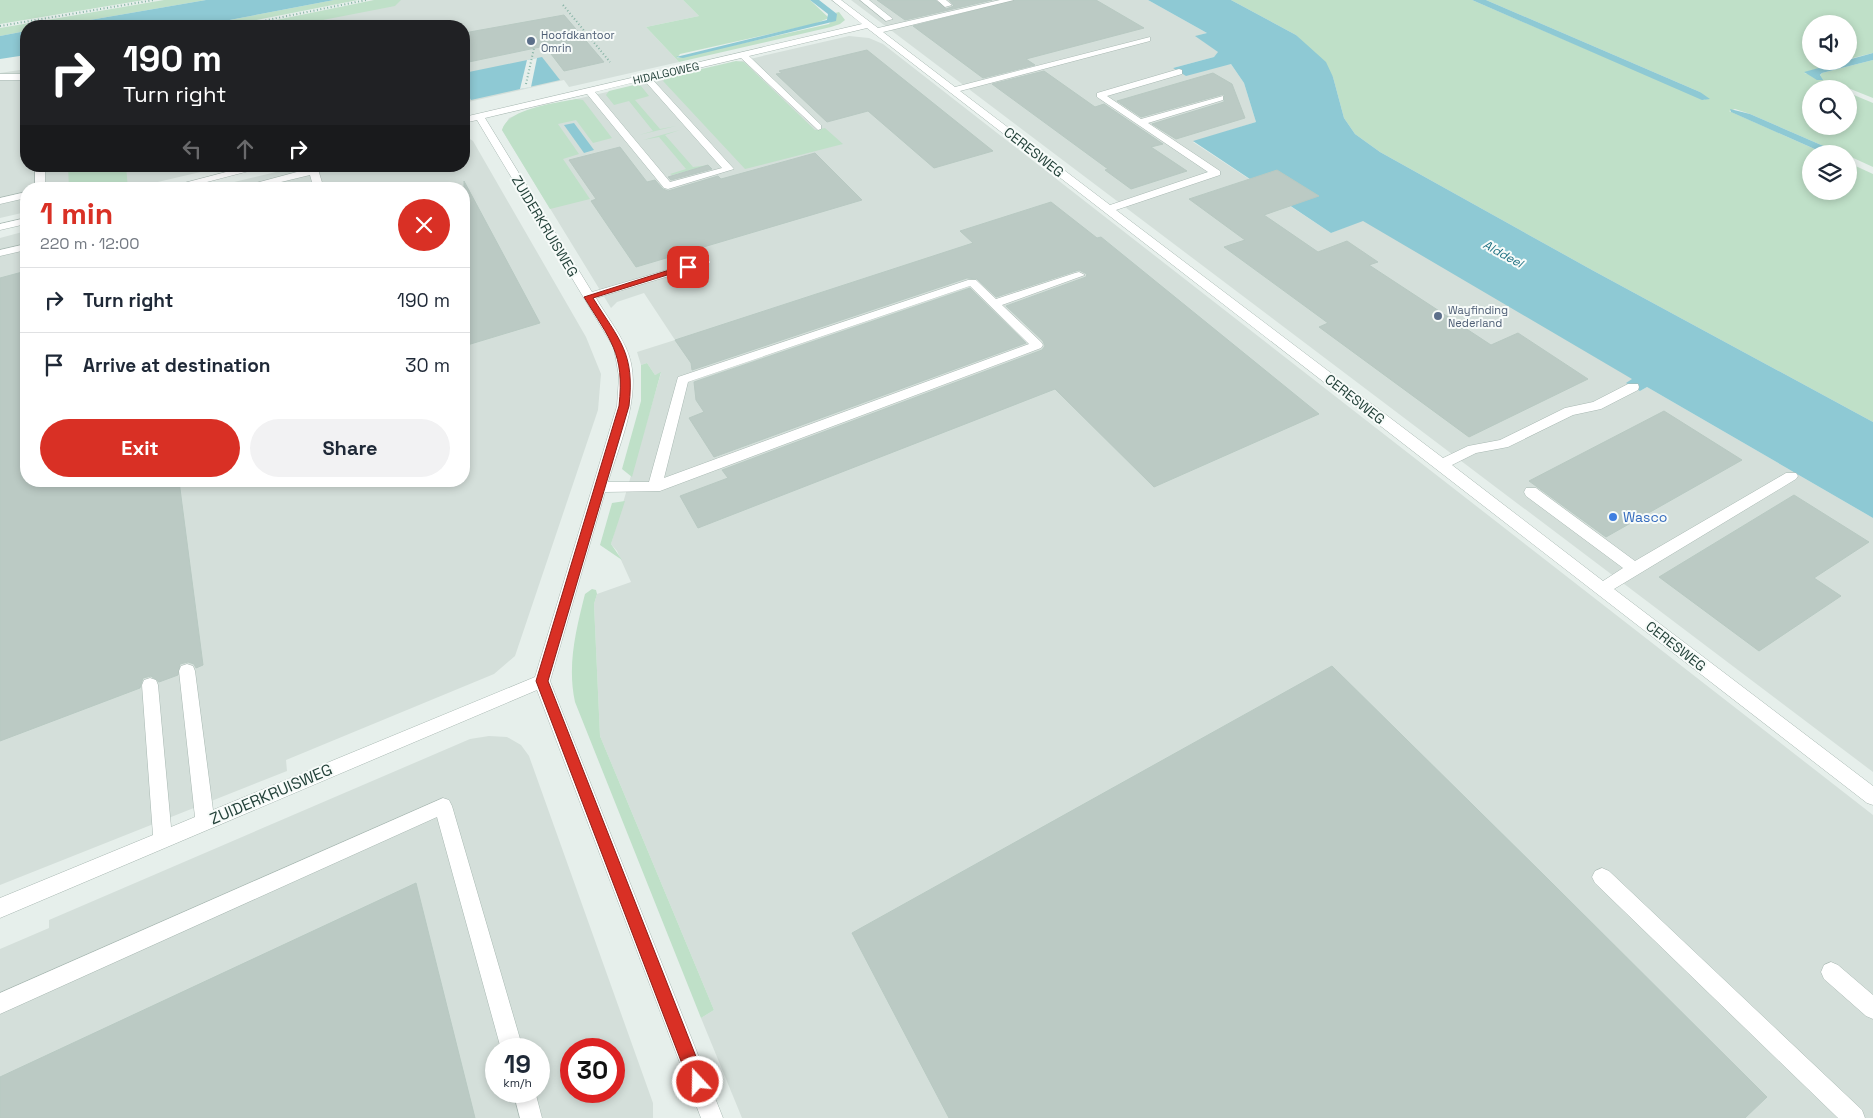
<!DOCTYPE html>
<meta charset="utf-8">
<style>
body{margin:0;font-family:"Space Grotesk",sans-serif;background:#f2f2f3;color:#1f2937;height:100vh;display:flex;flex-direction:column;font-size:19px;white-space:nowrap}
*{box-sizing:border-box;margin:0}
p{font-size:16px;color:#747a83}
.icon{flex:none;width:28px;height:28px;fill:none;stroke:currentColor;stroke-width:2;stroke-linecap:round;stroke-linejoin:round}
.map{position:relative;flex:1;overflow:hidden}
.side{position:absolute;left:20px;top:182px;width:450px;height:305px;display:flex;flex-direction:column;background:#fff;border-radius:20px;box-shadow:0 2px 8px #0003}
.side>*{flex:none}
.top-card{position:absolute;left:20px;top:20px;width:450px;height:152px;border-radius:20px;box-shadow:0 2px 8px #0003;background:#202124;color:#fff;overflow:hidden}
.tools{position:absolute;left:1802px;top:15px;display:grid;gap:10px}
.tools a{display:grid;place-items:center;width:55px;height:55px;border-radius:50%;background:#fff;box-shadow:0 2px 8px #0003;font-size:25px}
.speed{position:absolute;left:485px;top:1038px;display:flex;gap:10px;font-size:25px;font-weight:700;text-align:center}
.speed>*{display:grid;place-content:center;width:65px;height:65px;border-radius:50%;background:#fff;box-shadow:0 2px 8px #0003;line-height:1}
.speed small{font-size:12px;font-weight:400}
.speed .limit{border:8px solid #d22;background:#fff;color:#111}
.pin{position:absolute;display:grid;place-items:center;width:42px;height:42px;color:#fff;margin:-21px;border-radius:10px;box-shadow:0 2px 8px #0006}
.me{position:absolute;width:55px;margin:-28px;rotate:339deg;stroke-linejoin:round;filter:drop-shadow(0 0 4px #0008)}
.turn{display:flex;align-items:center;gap:18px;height:105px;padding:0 20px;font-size:22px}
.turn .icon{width:65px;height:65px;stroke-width:2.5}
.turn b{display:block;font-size:35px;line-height:42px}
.lanes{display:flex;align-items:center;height:48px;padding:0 20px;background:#0003;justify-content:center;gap:25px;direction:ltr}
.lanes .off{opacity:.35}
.round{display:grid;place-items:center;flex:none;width:52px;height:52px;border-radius:26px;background:#f2f2f3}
.headline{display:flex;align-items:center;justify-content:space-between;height:85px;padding:0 20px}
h1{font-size:30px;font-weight:800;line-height:38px;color:#d93025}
.button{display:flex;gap:10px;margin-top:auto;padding:10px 20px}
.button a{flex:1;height:58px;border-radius:30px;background:#d93025;color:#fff;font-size:20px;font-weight:800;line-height:58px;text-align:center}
.button a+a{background:#f2f2f3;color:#1f2937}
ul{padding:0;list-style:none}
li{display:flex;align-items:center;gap:15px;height:65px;padding:0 20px;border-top:1px solid #e0e1e3}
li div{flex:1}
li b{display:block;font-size:19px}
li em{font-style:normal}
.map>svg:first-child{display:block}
.built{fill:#d4dfda;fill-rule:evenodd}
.green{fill:#bfe0c8}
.water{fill:#8ec9d4}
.pier{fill:#e6efeb}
.building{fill:#bbcac4;stroke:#b8c9c2}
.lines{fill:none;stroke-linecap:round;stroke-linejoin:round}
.minor-casing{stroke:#a8b8b2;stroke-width:1}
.path{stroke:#86b3a5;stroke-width:2;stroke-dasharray:1 2.5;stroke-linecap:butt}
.minor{fill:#fff;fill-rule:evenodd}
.route{fill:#d93025;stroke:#8d1f18}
.service-dot{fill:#5c6f8a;stroke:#f7fbf9;stroke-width:2}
.shop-dot{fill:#3f7fe0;stroke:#f7fbf9;stroke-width:2}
.labels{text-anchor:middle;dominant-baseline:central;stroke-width:4;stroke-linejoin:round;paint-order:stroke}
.far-service-label{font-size:11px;fill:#4e5e75;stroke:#f7fbf9;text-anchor:start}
.far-street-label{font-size:11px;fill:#24423a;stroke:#f7fbf9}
.far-water-label{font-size:12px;font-style:italic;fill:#1c6f80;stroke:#f7fbf9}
.street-label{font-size:14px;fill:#24423a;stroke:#f7fbf9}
.shop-label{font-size:14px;fill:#366cbe;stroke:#f7fbf9;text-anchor:start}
.near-street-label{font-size:16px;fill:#24423a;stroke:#f7fbf9}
</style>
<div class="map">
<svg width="1873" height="1118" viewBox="0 0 1873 1118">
<rect width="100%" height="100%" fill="#e6efeb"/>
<g class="built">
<polygon points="390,0 683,0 699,16 646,27 679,62 569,87 564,80 464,103 464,26 263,26"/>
<polygon points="851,0 1148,0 1207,33 1196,36 1219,52 1214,57 1173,68 1231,64 1244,83 1256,122 1193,142 1331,233 1363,220 1633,379 1640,391 1647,387 1873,518 1873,772"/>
<polygon points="849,36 869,38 883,44 1873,815 1873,1118 742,1118 701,1018 714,1010 600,736 594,604 597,594 631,582 617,551 611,544 661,373 655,375 647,363 641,365 637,352 675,340 644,293 617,302 611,308 502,130 509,118 529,110"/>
<polygon points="26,69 26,166 226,166 128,189 26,189 26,212 0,218 0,73"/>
<polygon points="464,135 473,141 586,337 601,374 598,410 515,656 494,674 286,760 287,771 0,885 0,238 26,231 26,481 464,481 464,189 205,189 301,166 464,166"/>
<path d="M 489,736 L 507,737 L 521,745 L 529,756 L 653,1103 L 653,1118 L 0,1118 L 0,949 L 49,928 L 49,920 L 470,739 ZM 496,1049 L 539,1049 L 539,1091 L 496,1091 ZM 571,1049 L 614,1049 L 614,1091 L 571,1091 Z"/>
</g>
<g class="green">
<polygon points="0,0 144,0 0,24"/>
<polygon points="164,0 206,0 55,26 26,26 26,31 0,36 0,28"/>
<polygon points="334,0 358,0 226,26 198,26"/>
<polygon points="374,0 401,0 395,6 292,26 246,26"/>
<polygon points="683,0 810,0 829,18 814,24 680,54 677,58 829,24 837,14 835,13 839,12 845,20 840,24 831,27 679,62 646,27 699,16"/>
<polygon points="1231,0 1472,0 1705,100 1700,92 1486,0 1873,0 1873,53 1849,59 1849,24 1811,24 1811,61 1841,61 1804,73 1820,76 1822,73 1873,60 1873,98 1843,86 1840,87 1841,89 1811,89 1811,126 1849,126 1849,93 1873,103 1873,167 1849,156 1849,154 1842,154 1750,114 1735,109 1729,111 1826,154 1811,154 1811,191 1849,191 1849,163 1873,174 1873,422 1592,270 1380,152 1355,134 1344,118 1333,77 1296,35"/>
<polygon points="736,61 744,62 815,130 825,128 843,144 745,169 663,81 667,77"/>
<polygon points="634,85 641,86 649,96 635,100 660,129 676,126 639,135 653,131 629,101 614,105 606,95 609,91"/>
<path d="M 576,99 L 583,100 L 612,138 L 593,143 L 576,120 L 558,124 L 579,154 L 563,159 L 590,199 L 550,209 L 502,130 C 508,108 557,103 576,99 Z"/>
<polygon points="680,130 665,135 693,167 710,165 672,175 670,174 686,169 659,137 643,140"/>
<polygon points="68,166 126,166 128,189 69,189"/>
<polygon points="647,363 655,375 661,372 632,477 622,469 641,401 641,365"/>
<polygon points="625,501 611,544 622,560 600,545 612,503"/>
<path d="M 592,589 L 596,590 L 597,594 L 594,604 L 600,736 L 714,1010 L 701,1018 L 575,702 C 567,665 576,630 585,594 Z"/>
</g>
<g class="water">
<polygon points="206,0 334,0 198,26 55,26"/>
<polygon points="810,0 819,0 837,14 836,21 683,58 676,57 827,20 828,14"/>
<polygon points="1148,0 1231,0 1296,35 1326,62 1333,77 1344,118 1355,134 1380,152 1592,270 1873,422 1873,518 1647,387 1640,391 1626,383 1632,379 1363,221 1331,233 1193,141 1256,122 1244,83 1231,64 1186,76 1173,68 1214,57 1218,52 1195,36 1207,33"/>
<polygon points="1472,0 1486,0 1700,92 1710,99 1702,100"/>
<polygon points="26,31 26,55 0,59 0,36"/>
<polygon points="1873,53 1873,60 1822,73 1820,75 1823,80 1817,80 1804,72"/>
<polygon points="542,57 560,80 471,100 464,89 464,73"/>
<polygon points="1730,109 1750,114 1842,154 1826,154 1731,112"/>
<polygon points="574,123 594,150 584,153 564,125"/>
</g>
<polygon class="pier" points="537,58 531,87 520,89 527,60"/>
<g class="building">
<polygon points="877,0 935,0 946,9 954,6 949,0 992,0 905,20"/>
<polygon points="1016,0 1096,0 1144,28 1026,59 1035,65 983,78 913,26"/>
<polygon points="564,15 604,62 564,71 545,46 464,63 464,33"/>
<polygon points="867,50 993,151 934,168 868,111 827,122 776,74 782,73 779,71"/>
<polygon points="1044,71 1095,107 1104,104 1163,144 1151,147 1187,171 1131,189 1105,170 1108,169 992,84"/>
<polygon points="1213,73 1232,84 1245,118 1176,139 1152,124 1224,102 1224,94 1141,117 1117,101"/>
<polygon points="620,147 647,182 655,180 663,189 668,191 718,176 721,179 815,153 862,200 636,267 591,201 596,199 569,160"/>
<polygon points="708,165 712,169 671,180 668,177"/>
<polygon points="1277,170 1319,196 1264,215 1318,252 1347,241 1378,262 1369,265 1491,345 1518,333 1588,379 1469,437 1319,327 1328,323 1224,247 1245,240 1189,199"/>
<polygon points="464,181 540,323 464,346"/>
<polygon points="1051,202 1097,238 1101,237 1319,414 1154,487 1055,389 698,528 680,496 728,478 722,470 1042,350 1045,346 1043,341 1006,306 1086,277 1087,274 1079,270 996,297 977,279 967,278 692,370 691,363 675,340 973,243 960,231"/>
<polygon points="26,271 26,481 179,481 203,665 196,668 194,664 188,662 180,664 178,675 159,682 151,676 143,678 140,688 0,741 0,278"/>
<polygon points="970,288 1026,343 714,457 689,418 704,412 696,400 694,382"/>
<polygon points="1664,411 1742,460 1606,537 1529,481"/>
<polygon points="1794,495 1869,542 1814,578 1841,596 1759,651 1659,577"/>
<polygon points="1332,666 1550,881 1767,1097 1745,1118 949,1118 852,933"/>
<polygon points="416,883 475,1118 0,1118 0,1077"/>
</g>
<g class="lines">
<g class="minor-casing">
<g id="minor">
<path d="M 832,0 L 841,0 L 878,28 L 1000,0 L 1014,0 L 883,32 L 955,87 L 1150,37 L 1150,41 L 960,91 L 1110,205 L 1208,172 L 1097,97 L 1097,93 L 1179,69 L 1182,70 L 1182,74 L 1107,96 L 1141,119 L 1223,96 L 1223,100 L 1148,123 L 1220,171 L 1220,175 L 1116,210 L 1443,458 L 1468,446 L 1500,440 L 1565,408 L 1593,402 L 1628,384 L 1638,384 L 1639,387 L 1638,390 L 1601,409 L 1573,415 L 1508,447 L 1476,453 L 1452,465 L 1603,581 L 1623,568 L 1526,496 L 1524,492 L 1526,488 L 1536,488 L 1635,561 L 1786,473 L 1796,473 L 1798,476 L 1796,479 L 1614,589 L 1873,786 L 1873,805 L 1867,803 L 867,28 L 749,56 L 821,125 L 821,129 L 818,130 L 741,58 L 652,79 L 734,169 L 668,189 L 664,188 L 587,94 L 485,118 L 592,292 L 701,260 L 709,260 L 711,262 L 709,264 L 596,298 C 605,314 618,330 626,348 C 645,389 620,442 608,482 L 649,482 L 678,377 L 968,280 L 976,280 L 996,299 L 1075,273 L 1079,272 L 1085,275 L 1002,305 L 1041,342 L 1043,345 L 1041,348 L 660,491 L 605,492 L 550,681 L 723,1118 L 701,1118 L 537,690 L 0,918 L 0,898 L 153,835 L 142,685 L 144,680 L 150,678 L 156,680 L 158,685 L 171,827 L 195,817 L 179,671 L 181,666 L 187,664 L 193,666 L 195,671 L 213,810 L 535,677 L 617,406 L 619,377 L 614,348 L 477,120 L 464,123 L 464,117 L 862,24 ZM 644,80 L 722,168 L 670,182 L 595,92 ZM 970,286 L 1029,344 L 664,478 L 688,382 Z"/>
<polygon points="860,0 869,0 893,19 886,21"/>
<polygon points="937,0 946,0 952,5 945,7"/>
<polygon points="384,24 388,24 392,26 383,26"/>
<rect x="0" y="74" width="26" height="6"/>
<rect x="35" y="166" width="10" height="23"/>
<polygon points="249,166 268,166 180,189 161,189"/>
<polygon points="307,166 317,166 324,189 314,189 310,175 252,189 233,189 308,169"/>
<polygon points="26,192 26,198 0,204 0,198"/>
<polygon points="26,218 26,224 0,230 0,224"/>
<polygon points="26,244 26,250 0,256 0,250"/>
<polygon points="443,798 449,800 452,806 523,1049 501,1049 437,817 0,1014 0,993"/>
<polygon points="1602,868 1609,871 1862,1110 1865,1118 1838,1118 1595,883 1592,877 1595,871"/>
<polygon points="1831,962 1838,965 1873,995 1873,1019 1866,1016 1824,979 1821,972 1824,965"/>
<polygon points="513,1091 535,1091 542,1118 520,1118"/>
</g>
</g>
<g class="path">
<polyline points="563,5 610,62"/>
<polyline points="0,26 154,0"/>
<polyline points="238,26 366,0"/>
<polyline points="526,84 534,48"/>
</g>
<use href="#minor" class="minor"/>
</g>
<path class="route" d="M 685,265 L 693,267 L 593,298 C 620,341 635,353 629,406 L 548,681 L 706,1082 L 703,1087 L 698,1090 L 692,1087 L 689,1082 L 536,681 L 619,406 C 625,353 610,340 584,297 Z"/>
<g class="service-dot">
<circle cx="531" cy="41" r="5"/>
<circle cx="1438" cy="316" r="5"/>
</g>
<circle class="shop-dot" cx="1613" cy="517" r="5"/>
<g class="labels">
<g class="far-service-label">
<text x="541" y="35">Hoofdkantoor<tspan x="541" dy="13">Omrin</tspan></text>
<text x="1448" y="310">Wayfinding<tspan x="1448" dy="13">Nederland</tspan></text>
</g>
<g class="far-street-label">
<text transform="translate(666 73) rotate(-13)">HIDALGOWEG</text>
</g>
<g class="far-water-label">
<text transform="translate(1503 254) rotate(29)">Alddeel</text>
</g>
<g class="street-label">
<text transform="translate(1034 152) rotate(38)">CERESWEG</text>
<text transform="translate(545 226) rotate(59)">ZUIDERKRUISWEG</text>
<text transform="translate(1355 399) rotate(38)">CERESWEG</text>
<text transform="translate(1676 646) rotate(38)">CERESWEG</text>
</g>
<g class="shop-label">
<text x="1623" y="517">Wasco</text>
</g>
<g class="near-street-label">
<text transform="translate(271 794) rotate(-23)">ZUIDERKRUISWEG</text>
</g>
</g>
</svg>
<div class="tools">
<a><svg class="icon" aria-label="sound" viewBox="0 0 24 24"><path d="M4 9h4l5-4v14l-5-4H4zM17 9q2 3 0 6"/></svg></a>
<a><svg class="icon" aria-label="search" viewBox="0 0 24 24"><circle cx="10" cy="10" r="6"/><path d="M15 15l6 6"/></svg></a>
<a><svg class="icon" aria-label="layers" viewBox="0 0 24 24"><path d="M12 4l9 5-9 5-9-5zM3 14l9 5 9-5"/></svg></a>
</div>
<div class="speed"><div>19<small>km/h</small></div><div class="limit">30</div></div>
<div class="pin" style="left:688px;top:267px;background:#d93025"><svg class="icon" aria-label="arrive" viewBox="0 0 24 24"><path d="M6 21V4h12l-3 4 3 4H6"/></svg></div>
<svg class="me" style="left:698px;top:1082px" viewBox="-20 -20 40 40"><circle r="17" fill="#d93025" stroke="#fff" stroke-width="3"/><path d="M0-11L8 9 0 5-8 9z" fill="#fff"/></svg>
<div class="top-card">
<div class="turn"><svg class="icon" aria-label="right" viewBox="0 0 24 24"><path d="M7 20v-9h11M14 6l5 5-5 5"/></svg><div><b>190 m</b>Turn right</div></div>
<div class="lanes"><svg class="icon off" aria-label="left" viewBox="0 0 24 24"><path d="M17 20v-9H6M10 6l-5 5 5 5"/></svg><svg class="icon off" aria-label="ahead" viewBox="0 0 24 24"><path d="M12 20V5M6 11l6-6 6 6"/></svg><svg class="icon" aria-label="right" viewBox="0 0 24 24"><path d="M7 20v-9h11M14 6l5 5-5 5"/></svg></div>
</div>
<section class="side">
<div class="headline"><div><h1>1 min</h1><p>220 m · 12:00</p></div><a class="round" style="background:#d93025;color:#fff"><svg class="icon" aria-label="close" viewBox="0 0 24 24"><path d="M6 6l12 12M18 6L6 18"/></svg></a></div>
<ul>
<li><svg class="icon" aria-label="right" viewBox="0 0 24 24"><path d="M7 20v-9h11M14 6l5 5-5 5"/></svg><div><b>Turn right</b></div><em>190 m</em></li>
<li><svg class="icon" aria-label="arrive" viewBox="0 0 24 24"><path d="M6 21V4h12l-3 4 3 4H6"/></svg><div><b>Arrive at destination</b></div><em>30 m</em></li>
</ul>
<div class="button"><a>Exit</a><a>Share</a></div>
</section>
</div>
